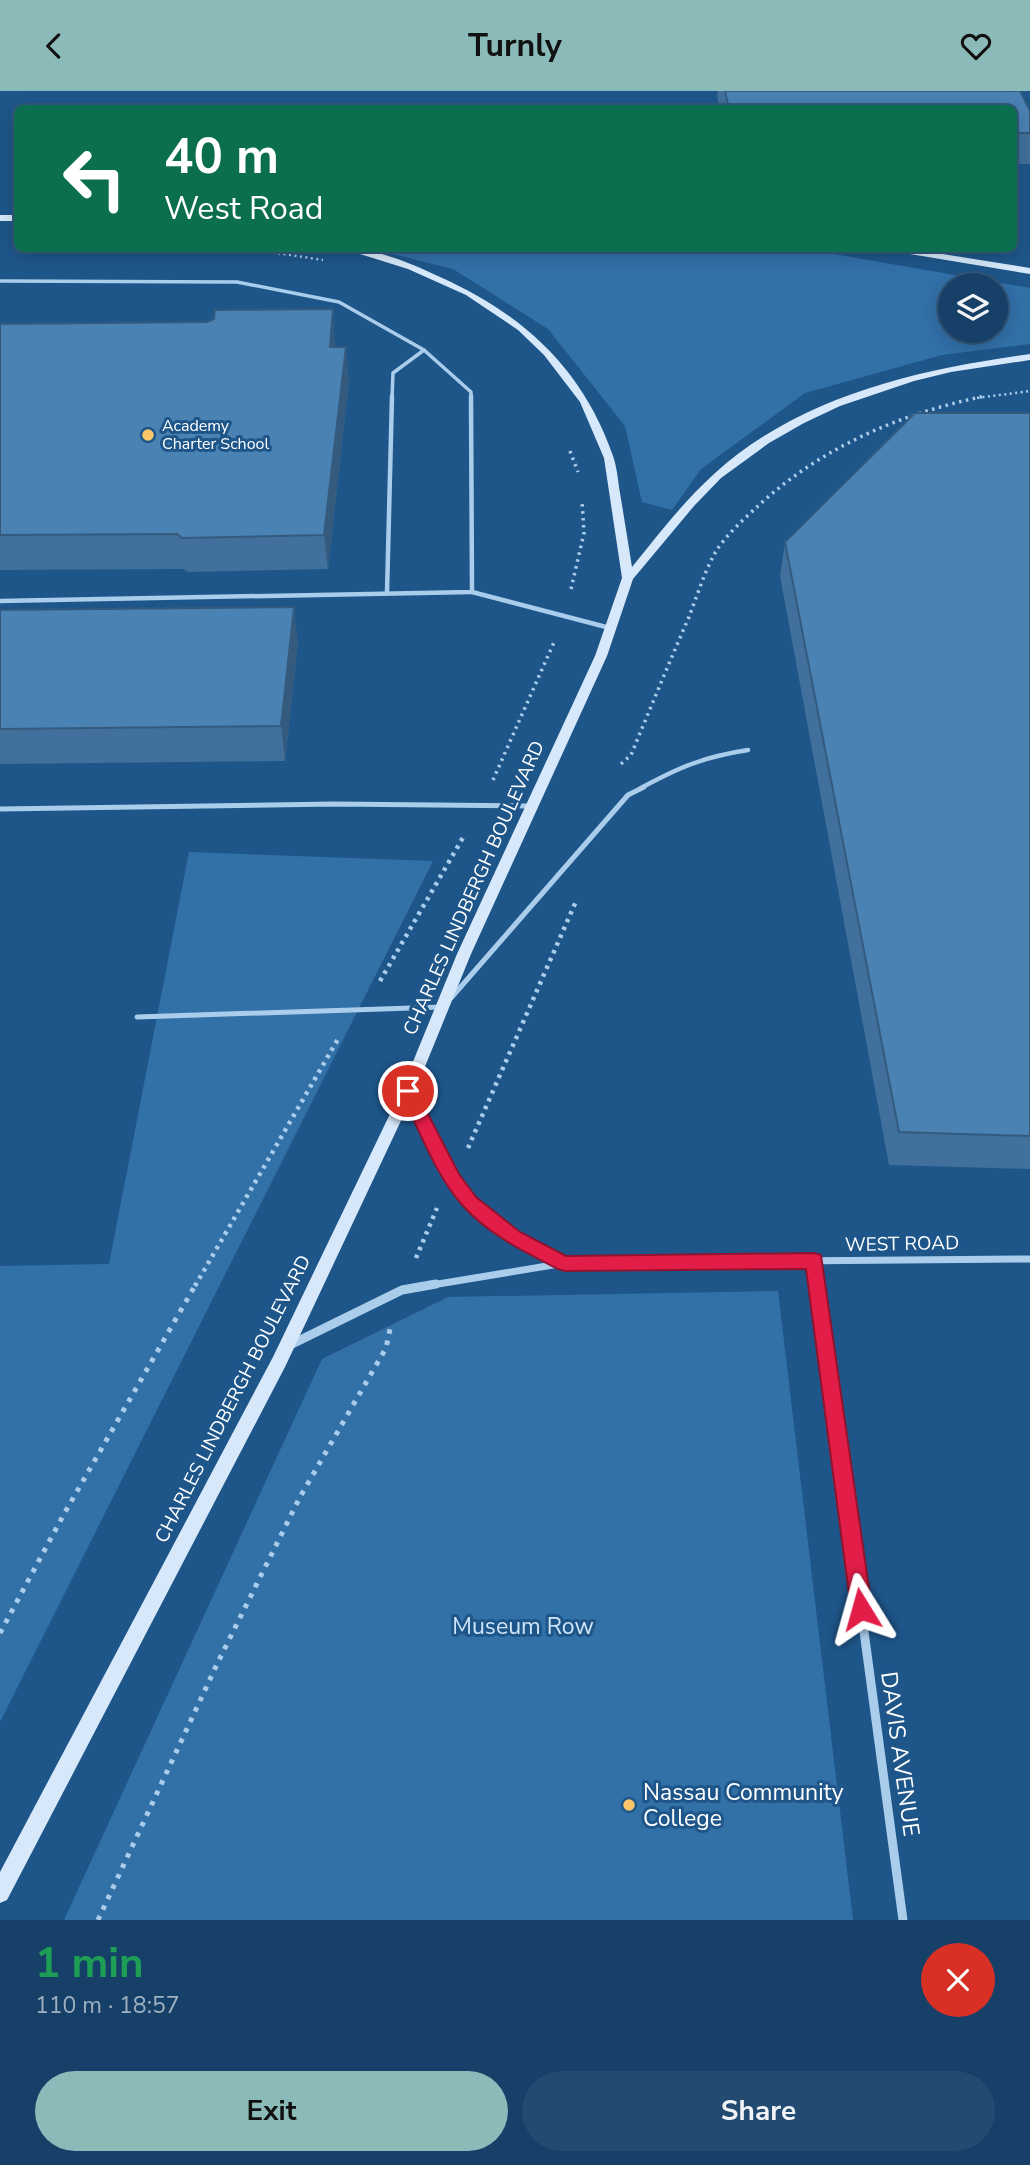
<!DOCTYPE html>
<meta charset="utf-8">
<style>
body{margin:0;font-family:"Nunito Sans",sans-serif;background:#234b71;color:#f1f3f6;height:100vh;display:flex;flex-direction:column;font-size:26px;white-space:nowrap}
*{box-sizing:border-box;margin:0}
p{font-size:23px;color:#9eafc0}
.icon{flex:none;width:38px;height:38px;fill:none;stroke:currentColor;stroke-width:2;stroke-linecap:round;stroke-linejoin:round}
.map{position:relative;height:1829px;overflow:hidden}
.details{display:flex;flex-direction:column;background:#164068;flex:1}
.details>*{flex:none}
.banner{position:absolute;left:14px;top:14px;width:1003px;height:147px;border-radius:10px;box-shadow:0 4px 18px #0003,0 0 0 2px #35597c;background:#0b6e4f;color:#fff;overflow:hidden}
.fabs{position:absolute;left:938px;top:182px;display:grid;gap:14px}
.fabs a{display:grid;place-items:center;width:70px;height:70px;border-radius:50%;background:#164068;box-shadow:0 4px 18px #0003,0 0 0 2px #35597c;font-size:35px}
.pin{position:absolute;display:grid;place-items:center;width:60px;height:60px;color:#fff;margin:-30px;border:4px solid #fff;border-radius:50%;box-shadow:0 2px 7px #0007}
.me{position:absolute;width:77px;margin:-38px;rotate:352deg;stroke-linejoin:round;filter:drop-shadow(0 0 5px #0008)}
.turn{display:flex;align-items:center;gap:24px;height:147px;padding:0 35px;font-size:32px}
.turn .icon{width:91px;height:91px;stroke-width:2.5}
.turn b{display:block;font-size:49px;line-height:60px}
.round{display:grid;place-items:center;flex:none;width:74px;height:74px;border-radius:37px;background:#234b71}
.summary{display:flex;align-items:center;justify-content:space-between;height:119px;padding:0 35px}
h1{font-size:42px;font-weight:700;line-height:52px;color:#1e9e55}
.primary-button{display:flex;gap:14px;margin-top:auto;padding:14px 35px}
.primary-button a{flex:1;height:80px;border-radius:42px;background:#8bbbb9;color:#111;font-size:28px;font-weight:700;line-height:80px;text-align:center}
.primary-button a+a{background:#234b71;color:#f1f3f6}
header{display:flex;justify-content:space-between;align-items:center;height:91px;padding:0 35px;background:#8bbbb9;color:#111;font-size:32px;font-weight:700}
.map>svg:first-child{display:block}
.green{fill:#3270a8;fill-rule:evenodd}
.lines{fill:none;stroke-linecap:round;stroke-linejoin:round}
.path-far3{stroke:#aacdec;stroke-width:2.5;stroke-dasharray:2 3.5;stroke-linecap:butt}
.path-far2{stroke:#aacdec;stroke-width:3.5;stroke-dasharray:2.5 4.5;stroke-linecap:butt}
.path-far1{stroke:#aacdec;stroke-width:4.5;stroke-dasharray:3.5 5;stroke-linecap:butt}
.path{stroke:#aacdec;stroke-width:5;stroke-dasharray:4.5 7;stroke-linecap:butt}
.lane-far2{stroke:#aacdec;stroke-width:3.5}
.lane-far1{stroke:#aacdec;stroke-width:4.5}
.lane{stroke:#aacdec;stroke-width:5}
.street-far1{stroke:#aacdec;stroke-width:7}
.street{stroke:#aacdec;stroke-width:9}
.secondary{fill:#d6e8f9;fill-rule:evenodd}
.wall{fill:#40709b}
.shaded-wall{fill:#345b7e}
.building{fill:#4b82b4;stroke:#345b7e;stroke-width:2}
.route{fill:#e11d48;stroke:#92132f;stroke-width:2}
.poi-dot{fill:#fac569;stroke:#1e568a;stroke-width:2.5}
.labels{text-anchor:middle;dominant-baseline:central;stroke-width:6;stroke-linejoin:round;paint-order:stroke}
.far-poi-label{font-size:16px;fill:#fff;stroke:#1e568a;text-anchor:start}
.street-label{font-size:19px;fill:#fff;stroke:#1e568a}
.near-park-label{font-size:23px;fill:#cfe5f9;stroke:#1e568a}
.near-street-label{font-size:23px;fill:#fff;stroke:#1e568a}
.near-poi-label{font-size:23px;fill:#fff;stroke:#1e568a;text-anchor:start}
</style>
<header><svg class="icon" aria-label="back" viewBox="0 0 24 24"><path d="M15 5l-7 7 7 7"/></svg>Turnly<svg class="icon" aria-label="heart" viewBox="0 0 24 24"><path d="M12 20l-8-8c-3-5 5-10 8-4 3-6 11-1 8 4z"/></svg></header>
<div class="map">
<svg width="1030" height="1829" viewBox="0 0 1030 1829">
<rect width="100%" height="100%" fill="#1e568a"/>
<g class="green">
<path d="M 373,158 L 805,158 L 1030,197 L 1030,253 L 942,264 L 805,302 L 701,378 L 672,419 L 642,411 L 625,335 L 548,238 L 453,178 ZM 950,194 L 996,194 L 996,240 L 950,240 Z"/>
<polygon points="189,761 433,770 0,1631 0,1175 109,1173"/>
<polygon points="778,1200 853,1829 64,1829 322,1268 448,1206"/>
</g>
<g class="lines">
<g class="path-far3">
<polyline points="251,158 323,169"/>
<polyline points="977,307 1030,300"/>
</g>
<g class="path-far2">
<polyline points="570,360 578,381"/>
<polyline points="571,498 584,442 582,410"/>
<path d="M 621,673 L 631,664 C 650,618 669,572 689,526 C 697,505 704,482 715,462 C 725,445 744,428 758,415 C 823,355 900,323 985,305"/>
<polyline points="493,689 555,549"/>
</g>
<g class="path-far1">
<polyline points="380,890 465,743"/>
<polyline points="468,1057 577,808"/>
<polyline points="416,1167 437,1117"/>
<polyline points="195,1195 338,948"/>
</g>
<g class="path">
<polyline points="0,1542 64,1423 196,1193"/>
<polyline points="98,1829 218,1571 300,1406 386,1257 390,1238"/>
</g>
<g class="lane-far2">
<polyline points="0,190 237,191 339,211 424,259 471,301 471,307"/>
<polyline points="392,307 393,282 424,259"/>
</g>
<g class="lane-far1">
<polyline points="472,501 610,537"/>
<polyline points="387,502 392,305"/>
<polyline points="0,510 472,501 471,305"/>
<path d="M 641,697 C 680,676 703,666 748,659"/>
</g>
<g class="lane">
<polyline points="0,718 334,713 532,715"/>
<polyline points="451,907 628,704 644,696"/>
<polyline points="137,926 442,916"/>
</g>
<g class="street-far1">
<path d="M 408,1000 C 427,1037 441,1078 469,1110 C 494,1138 530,1155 564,1172"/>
<polyline points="814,1170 817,1195"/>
<polyline points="426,1195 565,1172 1030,1168"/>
</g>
<g class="street">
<polyline points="817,1193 903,1829"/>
<polyline points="290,1254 402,1199 436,1193"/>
</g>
<g class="secondary">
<rect x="0" y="124" width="18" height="6"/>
<path d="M 344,158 C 371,155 415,174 440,186 C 523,223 583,278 613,365 C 617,376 618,390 620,402 C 624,426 628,451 632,476 C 658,444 683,411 714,383 C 799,305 919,278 1030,263 L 1030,269 L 951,281 L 914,290 L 840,315 L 804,332 L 769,352 L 721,387 L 694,415 L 633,488 L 607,565 L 471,863 L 415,1000 L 285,1276 L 7,1809 L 0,1812 L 0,1781 L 273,1266 L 401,1000 L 457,863 L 595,565 L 622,487 L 604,367 L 580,311 L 544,264 L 518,239 L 466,204 L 408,178 Z"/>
<polygon points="894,158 911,158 1030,177 1030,183 898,161"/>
</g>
</g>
<g class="wall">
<polygon points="718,0 1020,0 1030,20 1030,73 1013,73 1013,18 720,18 717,5"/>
<polygon points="0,233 335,251 335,256 349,289 328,478 188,481 183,478 0,479"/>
<polygon points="1030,322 1030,1078 889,1074 780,485 785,451"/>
<polygon points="0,519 298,551 285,670 0,673"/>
</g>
<g class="shaded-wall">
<polygon points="333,218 335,251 333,289 330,256"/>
<polygon points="346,256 349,289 328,478 324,444"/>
<polygon points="294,516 298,551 285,670 281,635"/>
</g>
<g class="building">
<polygon points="725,0 1020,0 1030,20 1030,42 1013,42 1013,18 729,18"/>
<polygon points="333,218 330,256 346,256 324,444 182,447 177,443 0,444 0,233 207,231 214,228 215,219"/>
<polygon points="915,322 1030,322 1030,1045 899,1041 785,451"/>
<polygon points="294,516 281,635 0,638 0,519"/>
</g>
<path class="route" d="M 408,994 L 414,996 L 459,1083 L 476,1106 L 520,1141 L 566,1165 L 814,1162 L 821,1164 L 872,1518 L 869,1525 L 861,1528 L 854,1525 L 851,1518 L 806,1178 L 565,1180 L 558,1178 C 525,1161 489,1144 463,1115 C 435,1084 419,1038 400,1000 L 403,996 Z"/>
<g class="poi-dot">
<circle cx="148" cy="344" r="7"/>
<circle cx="629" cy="1714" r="7"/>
</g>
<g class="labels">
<g class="far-poi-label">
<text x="162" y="335">Academy<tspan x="162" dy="18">Charter School</tspan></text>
</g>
<g class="street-label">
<text transform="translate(474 797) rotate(-66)">CHARLES LINDBERGH BOULEVARD</text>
<text transform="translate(902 1153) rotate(-1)">WEST ROAD</text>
<text transform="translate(233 1308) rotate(-63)">CHARLES LINDBERGH BOULEVARD</text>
</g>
<g class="near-park-label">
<text x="523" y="1535">Museum Row</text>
</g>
<g class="near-street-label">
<text transform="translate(900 1663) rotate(82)">DAVIS AVENUE</text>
</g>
<g class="near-poi-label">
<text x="643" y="1701">Nassau Community<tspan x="643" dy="26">College</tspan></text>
</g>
</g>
</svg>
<div class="fabs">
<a><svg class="icon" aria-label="layers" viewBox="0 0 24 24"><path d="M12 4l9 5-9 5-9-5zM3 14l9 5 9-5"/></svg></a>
</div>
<div class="pin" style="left:408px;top:1000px;background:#d93025"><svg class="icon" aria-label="arrive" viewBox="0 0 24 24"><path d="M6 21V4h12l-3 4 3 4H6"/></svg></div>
<svg class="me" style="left:861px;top:1518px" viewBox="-20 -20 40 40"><path d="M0-17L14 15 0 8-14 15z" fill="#e11d48" stroke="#fff" stroke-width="4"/></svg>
<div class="banner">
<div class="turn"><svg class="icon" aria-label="left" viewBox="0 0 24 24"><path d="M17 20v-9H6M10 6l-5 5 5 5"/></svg><div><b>40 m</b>West Road</div></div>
</div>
</div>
<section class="details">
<div class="summary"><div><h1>1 min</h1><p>110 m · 18:57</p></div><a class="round" style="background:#d93025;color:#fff"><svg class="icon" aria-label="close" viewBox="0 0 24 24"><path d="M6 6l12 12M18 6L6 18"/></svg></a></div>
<div class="primary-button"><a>Exit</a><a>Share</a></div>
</section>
